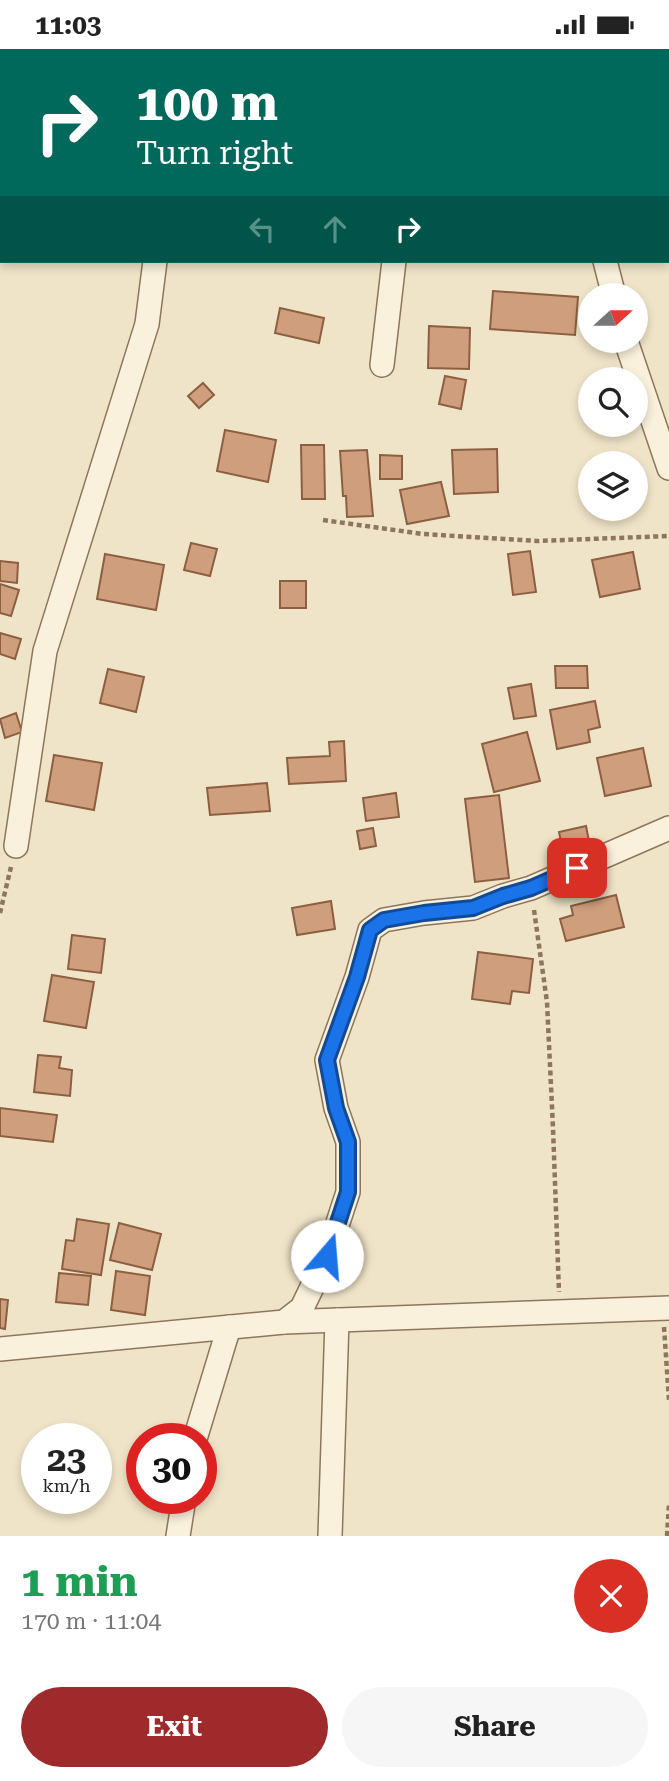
<!DOCTYPE html>
<meta charset="utf-8">
<style>
body{margin:0;font-family:"Roboto Serif",serif;background:#f6f6f6;color:#222;height:100vh;display:flex;flex-direction:column;font-size:26px;white-space:nowrap}
*{box-sizing:border-box;margin:0}
p{font-size:23px;color:#767676}
.icon{flex:none;width:38px;height:38px;fill:none;stroke:currentColor;stroke-width:2;stroke-linecap:round;stroke-linejoin:round}
.map{position:relative;height:1487px;overflow:hidden}
.details{display:flex;flex-direction:column;background:#fff;flex:1}
.details>*{flex:none}
.guide{position:absolute;left:0px;top:0px;width:670px;height:214px;box-shadow:0 4px 10px #0003;background:#00695c;color:#fff;overflow:hidden}
.needle{width:46px;rotate:69deg}
.fabs{position:absolute;left:578px;top:234px;display:grid;gap:14px}
.fabs a{display:grid;place-items:center;width:70px;height:70px;border-radius:50%;background:#fff;box-shadow:0 4px 10px #0003;font-size:35px}
.speed{position:absolute;left:21px;top:1374px;display:flex;gap:14px;font-size:35px;font-weight:700;text-align:center}
.speed>*{display:grid;place-content:center;width:91px;height:91px;border-radius:50%;background:#fff;box-shadow:0 4px 10px #0003;line-height:1}
.speed small{font-size:18px;font-weight:400}
.speed .limit{border:10px solid #d22;background:#fff;color:#111}
.pin{position:absolute;display:grid;place-items:center;width:60px;height:60px;color:#fff;margin:-30px;border-radius:14px;box-shadow:0 4px 10px #0006}
.me{position:absolute;width:77px;margin:-38px;rotate:18deg;stroke-linejoin:round;filter:drop-shadow(0 0 5px #0008)}
.turn{display:flex;align-items:center;gap:24px;height:147px;padding:0 21px;font-size:32px}
.turn .icon{width:91px;height:91px;stroke-width:2.5}
.turn b{display:block;font-size:49px;line-height:60px}
.lanes{display:flex;align-items:center;height:66px;padding:0 21px;background:#0003;justify-content:center;gap:35px;direction:ltr}
.lanes .off{opacity:.35}
.round{display:grid;place-items:center;flex:none;width:74px;height:74px;border-radius:37px;background:#f6f6f6}
.head{display:flex;align-items:center;justify-content:space-between;height:119px;padding:0 21px}
h1{font-size:42px;font-weight:700;line-height:52px;color:#1e9e55}
.action{display:flex;gap:14px;margin-top:auto;padding:14px 21px}
.action a{flex:1;height:80px;border-radius:42px;background:#9e2a2b;color:#fff;font-size:28px;font-weight:700;line-height:80px;text-align:center}
.action a+a{background:#f6f6f6;color:#222}
.status{display:flex;justify-content:space-between;align-items:center;height:49px;padding:0 35px;background:#fff;direction:ltr}
.status svg{height:19px;fill:currentColor}
.map>svg:first-child{display:block}
.building{fill:#cf9f7d;stroke:#8d5f41;stroke-width:2}
.lines{fill:none;stroke-linecap:round;stroke-linejoin:round}
.street-casing{stroke:#8d765c;stroke-width:26}
.path{stroke:#8d765c;stroke-width:4.5;stroke-dasharray:5 3.5;stroke-linecap:butt}
.street{stroke:#faf1dc;stroke-width:23}
.route-casing{stroke:#114b97;stroke-width:18}
.route{stroke:#1a73e8;stroke-width:12}
</style>
<div class="status"><b>11:03</b><svg viewBox="0 0 49 12"><path d="M0 12V9h3v3zM5 12V6h3v6zM10 12V3h3v9zM15 12V0h3v12zM26 1h20v11H26zM47 4h2v5h-2z"/></svg></div>
<div class="map">
<svg width="669" height="1487" viewBox="0 0 669 1487">
<rect width="100%" height="100%" fill="#f0e4c8"/>
<g class="building">
<polygon points="493,242 578,248 575,286 490,280"/>
<polygon points="280,259 324,269 319,294 275,284"/>
<polygon points="429,277 470,279 469,320 428,319"/>
<polygon points="445,327 466,331 461,360 439,355"/>
<polygon points="203,334 214,346 199,359 188,347"/>
<polygon points="225,381 276,391 268,433 217,422"/>
<polygon points="301,396 324,396 325,450 302,450"/>
<polygon points="497,400 498,443 454,445 452,401"/>
<polygon points="367,401 373,467 347,468 346,447 343,447 340,402"/>
<polygon points="380,406 402,407 402,430 380,430"/>
<polygon points="441,433 449,467 407,475 400,441"/>
<polygon points="191,494 217,500 210,527 184,521"/>
<polygon points="530,502 536,543 513,546 508,505"/>
<polygon points="633,503 640,540 600,548 592,511"/>
<polygon points="105,505 164,516 156,561 97,550"/>
<polygon points="0,512 18,514 17,534 0,532"/>
<rect x="280" y="532" width="26" height="27"/>
<polygon points="0,535 19,541 11,567 0,564"/>
<polygon points="0,584 21,590 15,610 0,605"/>
<polygon points="555,617 587,617 588,639 556,639"/>
<polygon points="108,620 144,628 136,663 100,654"/>
<polygon points="531,635 536,667 514,670 508,639"/>
<polygon points="595,652 600,678 588,681 590,693 557,700 550,661"/>
<polygon points="16,664 22,683 5,689 0,670"/>
<polygon points="527,683 540,732 494,743 482,695"/>
<polygon points="344,692 346,732 289,735 287,709 330,707 329,693"/>
<polygon points="643,699 651,737 605,747 597,709"/>
<polygon points="54,706 102,714 94,761 46,752"/>
<polygon points="267,734 270,762 210,766 207,739"/>
<polygon points="396,744 399,768 366,772 363,749"/>
<polygon points="499,746 509,829 475,833 465,750"/>
<polygon points="586,777 590,797 563,803 559,783"/>
<polygon points="373,779 376,797 360,800 357,782"/>
<polygon points="616,846 624,878 566,892 560,870 573,866 571,857"/>
<polygon points="331,852 335,880 297,886 292,859"/>
<polygon points="72,886 105,890 101,924 68,920"/>
<polygon points="478,903 533,910 529,944 512,942 510,955 472,950"/>
<polygon points="52,926 94,933 86,979 44,972"/>
<polygon points="38,1006 61,1008 59,1019 72,1021 70,1047 34,1043"/>
<polygon points="0,1059 57,1066 53,1093 0,1087"/>
<polygon points="77,1170 109,1175 101,1226 62,1220 66,1191 74,1192"/>
<polygon points="119,1174 161,1185 152,1221 110,1211"/>
<polygon points="116,1222 150,1227 145,1266 111,1261"/>
<polygon points="59,1224 91,1227 88,1256 56,1253"/>
<polygon points="0,1250 8,1251 5,1280 0,1279"/>
</g>
<g class="lines">
<g class="street-casing">
<g id="street">
<polyline points="378,0 381,2"/>
<polyline points="197,2 198,0"/>
<polyline points="668,109 669,109"/>
<polyline points="605,212 614,247"/>
<polyline points="626,292 669,419"/>
<polyline points="382,316 394,212"/>
<polyline points="16,797 45,602 147,275 155,212"/>
<polyline points="284,1273 669,1259"/>
<polyline points="0,1300 284,1273 302,1259 327,1207 348,1143 348,1093 336,1059 327,1011 357,928 370,881 384,871 424,864 473,859 503,847 531,839 669,779"/>
<polyline points="195,1390 229,1278"/>
<polyline points="178,1487 184,1449"/>
<polyline points="330,1487 337,1271"/>
</g>
</g>
<g class="path">
<polyline points="323,471 423,485 537,492 669,487"/>
<polyline points="534,861 547,953 553,1079 559,1243"/>
<polyline points="0,864 11,818"/>
<polyline points="664,1278 669,1351"/>
<polyline points="667,1487 669,1455"/>
</g>
<use href="#street" class="street"/>
</g>
<g class="lines">
<g class="route-casing">
<polyline id="route" points="327,1207 348,1143 348,1093 336,1059 327,1011 357,928 370,881 384,871 424,864 473,859 503,847 531,839 577,819"/>
</g>
<use href="#route" class="route"/>
</g>
</svg>
<div class="fabs">
<a><svg class="needle" viewBox="-14 -14 28 28"><path d="M0-13l5 13h-10z" fill="#e53935"/><path d="M0 13l5-13h-10z" fill="#767676"/></svg></a>
<a><svg class="icon" aria-label="search" viewBox="0 0 24 24"><circle cx="10" cy="10" r="6"/><path d="M15 15l6 6"/></svg></a>
<a><svg class="icon" aria-label="layers" viewBox="0 0 24 24"><path d="M12 4l9 5-9 5-9-5zM3 14l9 5 9-5"/></svg></a>
</div>
<div class="speed"><div>23<small>km/h</small></div><div class="limit">30</div></div>
<div class="pin" style="left:577px;top:819px;background:#d93025"><svg class="icon" aria-label="arrive" viewBox="0 0 24 24"><path d="M6 21V4h12l-3 4 3 4H6"/></svg></div>
<svg class="me" style="left:327px;top:1207px" viewBox="-20 -20 40 40"><circle r="19" fill="#fff"/><path d="M0-13L10 11 0 6-10 11z" fill="#1a73e8"/></svg>
<div class="guide">
<div class="turn"><svg class="icon" aria-label="right" viewBox="0 0 24 24"><path d="M7 20v-9h11M14 6l5 5-5 5"/></svg><div><b>100 m</b>Turn right</div></div>
<div class="lanes"><svg class="icon off" aria-label="left" viewBox="0 0 24 24"><path d="M17 20v-9H6M10 6l-5 5 5 5"/></svg><svg class="icon off" aria-label="ahead" viewBox="0 0 24 24"><path d="M12 20V5M6 11l6-6 6 6"/></svg><svg class="icon" aria-label="right" viewBox="0 0 24 24"><path d="M7 20v-9h11M14 6l5 5-5 5"/></svg></div>
</div>
</div>
<section class="details">
<div class="head"><div><h1>1 min</h1><p>170 m · 11:04</p></div><a class="round" style="background:#d93025;color:#fff"><svg class="icon" aria-label="close" viewBox="0 0 24 24"><path d="M6 6l12 12M18 6L6 18"/></svg></a></div>
<div class="action"><a>Exit</a><a>Share</a></div>
</section>
